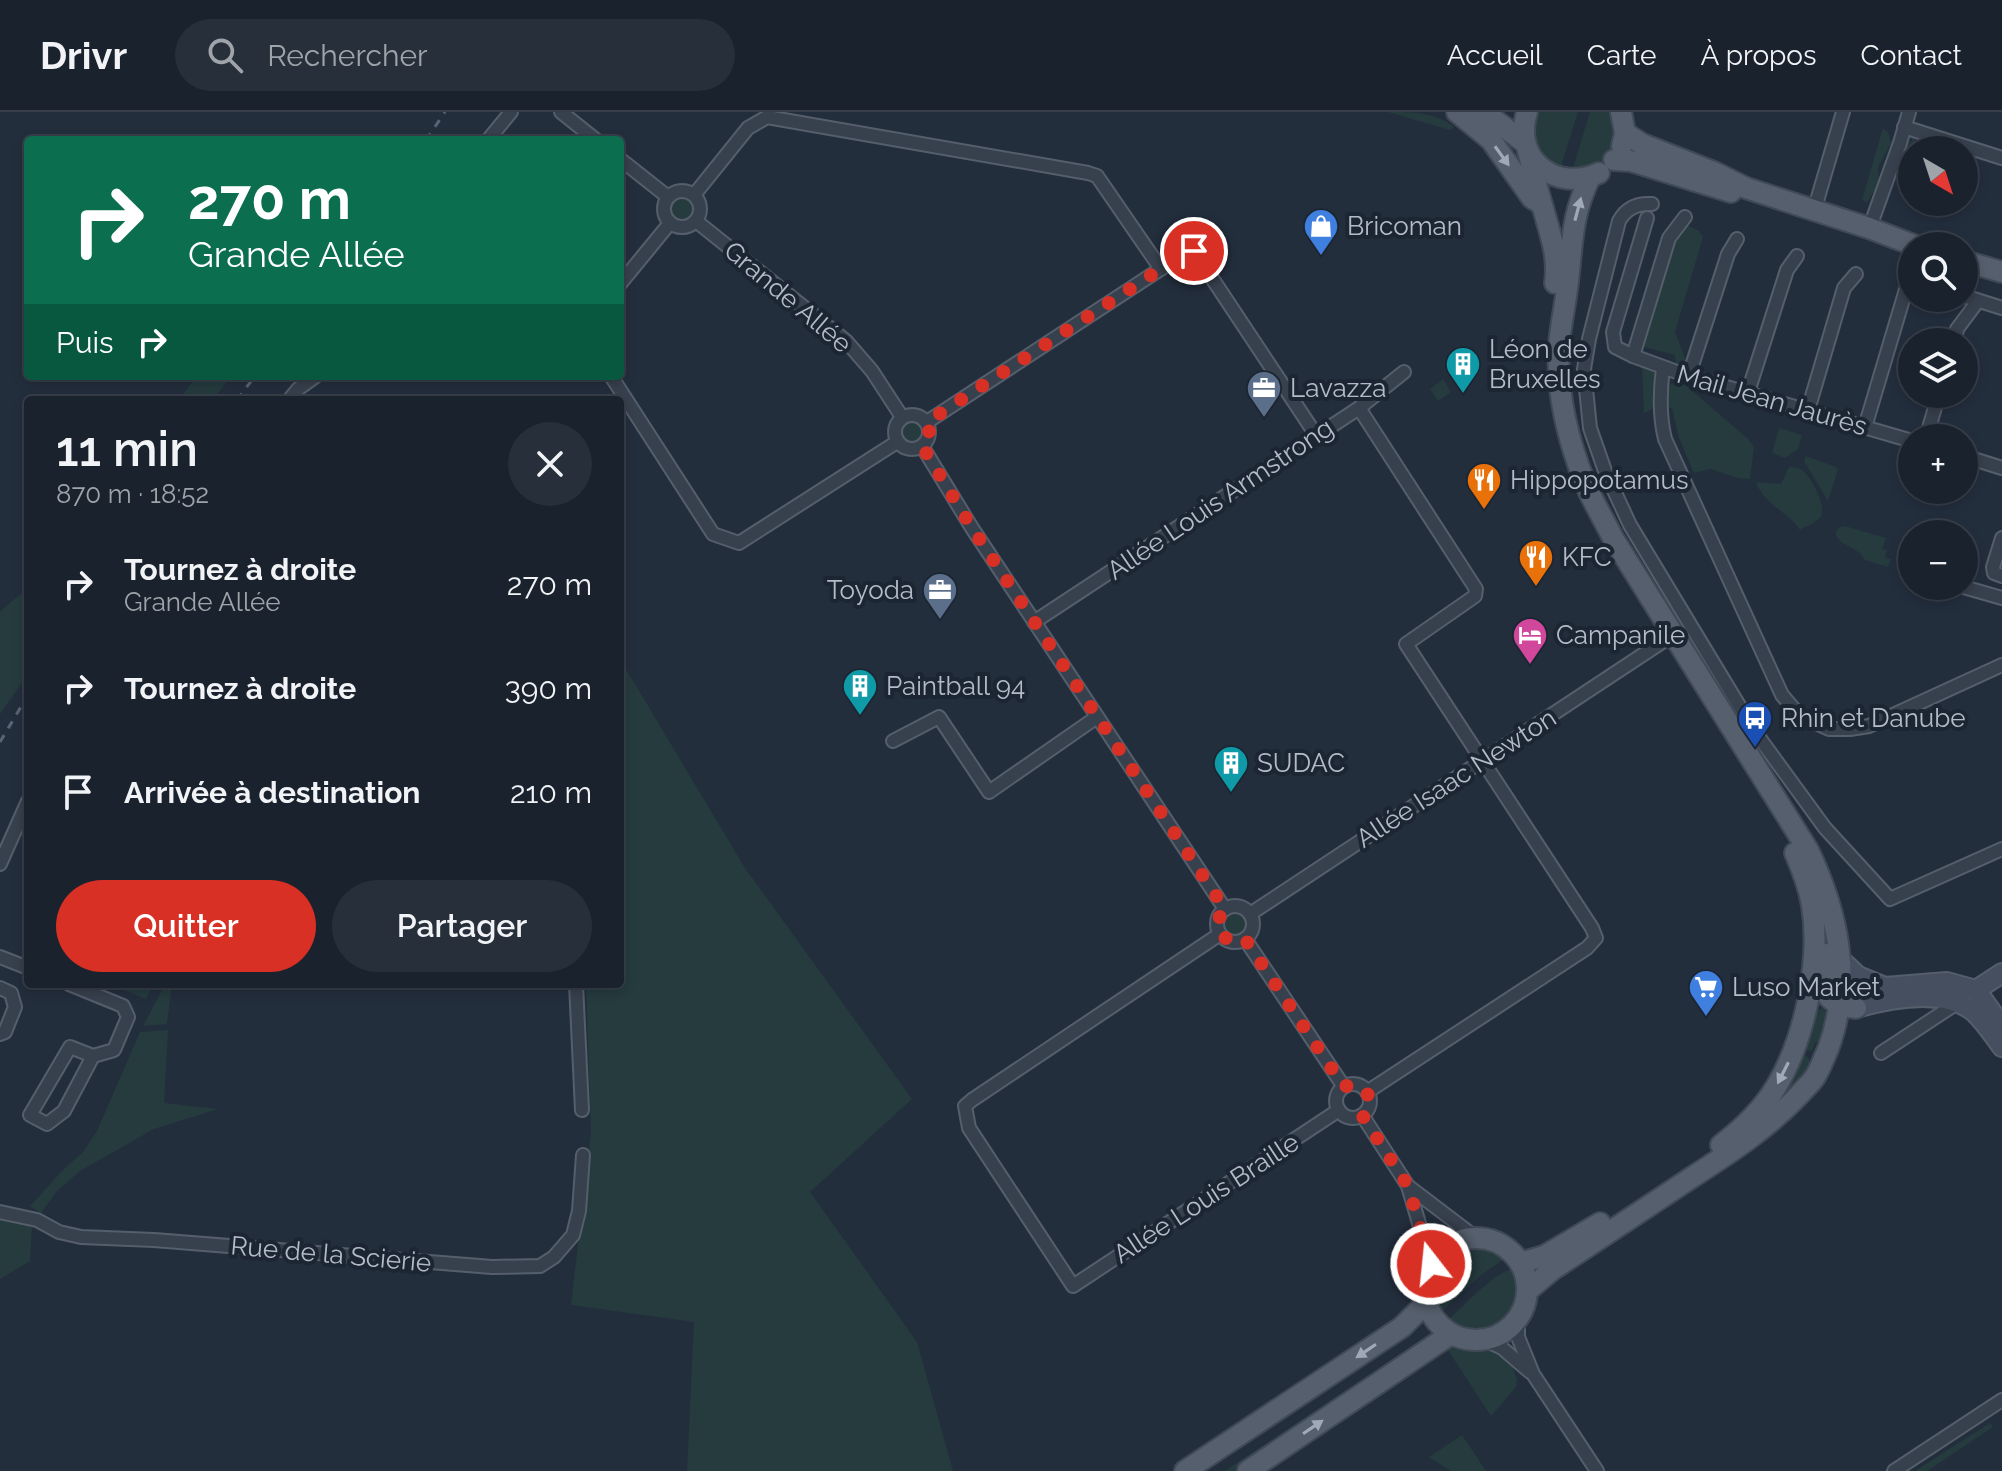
<!DOCTYPE html>
<html lang="fr">
<meta charset="utf-8">
<style>
body{margin:0;font-family:Raleway,sans-serif;background:#272f3a;color:#f1f3f6;height:100vh;display:flex;flex-direction:column;font-size:30px;white-space:nowrap}
*{box-sizing:border-box;margin:0}
p{font-size:26px;color:#9fa4aa}
.icon{flex:none;width:44px;height:44px;fill:none;stroke:currentColor;stroke-width:2;stroke-linecap:round;stroke-linejoin:round}
.map{position:relative;flex:1;overflow:hidden}
.side{position:absolute;left:24px;top:284px;width:600px;height:592px;display:flex;flex-direction:column;background:#1a222e;border-radius:8px;box-shadow:0 4px 12px #0003,0 0 0 2px #383f4a}
.side>*{flex:none}
.guide{position:absolute;left:24px;top:24px;width:600px;height:244px;border-radius:8px;box-shadow:0 4px 12px #0003,0 0 0 2px #383f4a;background:#0b6e4f;color:#fff;overflow:hidden}
.needle{width:52px;rotate:141deg}
.buttons{position:absolute;left:1898px;top:24px;display:grid;gap:16px}
.buttons a{display:grid;place-items:center;width:80px;height:80px;border-radius:50%;background:#1a222e;box-shadow:0 4px 12px #0003,0 0 0 2px #383f4a;font-size:40px}
.pin{position:absolute;display:grid;place-items:center;width:68px;height:68px;color:#fff;margin:-34px;border:4px solid #fff;border-radius:50%;box-shadow:0 2px 8px #0007}
.me{position:absolute;width:88px;margin:-44px;rotate:344deg;stroke-linejoin:round;filter:drop-shadow(0 0 6px #0008)}
.turn{display:flex;align-items:center;gap:28px;height:168px;padding:0 32px;font-size:36px}
.turn .icon{width:104px;height:104px;stroke-width:2.5}
.turn b{display:block;font-size:56px;line-height:68px}
.then{display:flex;align-items:center;height:76px;padding:0 32px;background:#0003;gap:16px;font-size:30px}
.round{display:grid;place-items:center;flex:none;width:84px;height:84px;border-radius:42px;background:#272f3a}
.head{display:flex;align-items:center;justify-content:space-between;height:136px;padding:0 32px}
h1{font-size:48px;font-weight:600;line-height:60px}
.button{display:flex;gap:16px;margin-top:auto;padding:16px 32px}
.button a{flex:1;height:92px;border-radius:48px;background:#d93025;color:#fff;font-size:32px;font-weight:600;line-height:92px;text-align:center}
.button a+a{background:#272f3a;color:#f1f3f6}
ul{padding:0;list-style:none}
li{display:flex;align-items:center;gap:24px;height:104px;padding:0 32px}
li div{flex:1}
li b{display:block;font-size:30px}
li em{font-style:normal}
header{display:flex;align-items:center;gap:48px;box-sizing:border-box;height:112px;padding:0 40px;background:#1a222e;border-bottom:2px solid #383f4a}
header strong{font-size:38px}
nav{display:flex;gap:44px;margin-inline-start:auto;font-size:28px}
.search{width:560px;height:72px;background:#272f3a;display:flex;align-items:center;gap:20px;box-sizing:border-box;padding:0 28px;border-radius:44px;color:#9fa4aa;font-size:30px}
.map>svg:first-child{display:block}
.green{fill:#253b3e}
.lines{fill:none;stroke-linecap:round;stroke-linejoin:round}
.street-casing{stroke:#555e6b;stroke-width:16}
.secondary-casing{stroke:#555e6b;stroke-width:22}
.primary-casing{stroke:#404956;stroke-width:24}
.street{stroke:#37404d;stroke-width:12}
.secondary{stroke:#454f60;stroke-width:18}
.primary{stroke:#555f6d;stroke-width:20}
.rail{stroke:#596474;stroke-width:3;stroke-dasharray:8 8;stroke-linecap:butt}
.oneway{fill:#a0a9b6}
.route{stroke:#d93025;stroke-width:14;stroke-dasharray:0 25.2}
.labels{text-anchor:middle;dominant-baseline:central;stroke-width:8;stroke-linejoin:round;paint-order:stroke}
.poi-label{font-size:26px;fill:#b3bbc8;stroke:#1c2532;text-anchor:start}
.street-label{font-size:26px;fill:#b3bbc8;stroke:#1c2532}
</style>
<header>
<strong>Drivr</strong>
<div class="search"><svg class="icon" aria-label="search" viewBox="0 0 24 24"><circle cx="10" cy="10" r="6"/><path d="M15 15l6 6"/></svg>Rechercher</div>
<nav><a>Accueil</a><a>Carte</a><a>À propos</a><a>Contact</a></nav>
</header>
<div class="map">
<svg width="2002" height="1359" viewBox="0 0 2002 1359">
<rect width="100%" height="100%" fill="#232e3d"/>
<g class="green">
<path d="M 1388,0 C 1411,0 1436,0 1454,15 L 1450,18 Z"/>
<path d="M 1537,0 L 1578,0 L 1560,57 C 1537,43 1528,27 1537,0 Z"/>
<path d="M 1590,0 L 1611,0 C 1613,6 1615,13 1615,19 C 1616,34 1605,50 1591,55 C 1585,58 1578,58 1572,59 Z"/>
<polygon points="1883,16 1888,20 1891,31 1878,55 1879,72 1867,90 1862,88"/>
<polygon points="1915,24 1916,24 1905,62 1898,59 1898,43"/>
<circle cx="682" cy="97" r="10"/>
<polygon points="1685,112 1699,119 1703,125 1675,220 1687,251 1684,255 1676,253 1675,243 1644,235 1642,243 1640,240 1670,127"/>
<path d="M 1645,252 C 1663,263 1657,277 1656,295 L 1644,301 L 1642,254 Z"/>
<polygon points="197,264 231,264 213,288 179,288"/>
<polygon points="1443,267 1451,280 1438,289 1430,277"/>
<polygon points="1673,271 1683,271 1748,327 1754,335 1750,367 1738,366 1710,357 1694,361 1679,326 1672,296 1666,295 1667,275"/>
<circle cx="912" cy="320" r="10"/>
<polygon points="1779,316 1802,323 1798,337 1785,346 1772,341"/>
<polygon points="1806,344 1836,355 1838,357 1828,389 1804,349"/>
<path d="M 1789,355 C 1795,356 1797,355 1802,358 C 1811,365 1826,393 1821,404 C 1817,411 1806,414 1800,418 C 1789,400 1763,392 1756,370 L 1781,372 Z"/>
<path d="M 1845,414 L 1886,426 L 1882,437 L 1887,438 L 1885,445 L 1891,447 L 1888,455 L 1865,448 L 1860,441 L 1841,430 L 1836,424 C 1835,417 1839,415 1845,414 Z"/>
<polygon points="28,475 28,562 0,602 0,500"/>
<polygon points="623,552 745,756 912,987 810,1080 917,1230 953,1359 687,1359 694,1210 571,1193 591,1021 586,872 620,872 620,560"/>
<circle cx="1235" cy="812" r="11"/>
<polygon points="109,872 153,872 146,887"/>
<polygon points="165,872 172,872 167,912 143,914"/>
<polygon points="1822,896 1828,902 1823,927 1815,931 1812,939 1805,938 1803,942 1809,946 1809,955 1799,972 1723,1037 1813,903"/>
<polygon points="168,918 164,991 218,997 154,1017 80,1059 57,1079 41,1101 30,1094 63,1058 83,1040 97,1019 140,920"/>
<polygon points="0,1106 17,1111 32,1113 30,1149 0,1167"/>
<path d="M 1475,1132 L 1493,1136 L 1507,1145 L 1481,1163 L 1439,1202 C 1420,1169 1437,1136 1475,1132 Z"/>
<path d="M 1515,1156 C 1535,1203 1487,1238 1446,1210 C 1463,1195 1494,1160 1515,1156 Z"/>
<polygon points="1453,1235 1490,1239 1505,1247 1513,1256 1517,1268 1516,1275 1491,1304 1448,1238"/>
<polygon points="1352,1274 1356,1280 1236,1359 1225,1359"/>
<polygon points="1990,1311 1993,1315 1927,1359 1915,1359"/>
<polygon points="1462,1323 1486,1359 1451,1359 1429,1345"/>
</g>
<g class="lines">
<g class="street-casing">
<g id="street">
<polyline points="561,0 596,28"/>
<polyline points="1904,15 2002,46"/>
<polyline points="488,28 511,0"/>
<polyline points="620,47 668,85"/>
<circle cx="682" cy="97" r="18"/>
<polyline points="694,83 748,16 767,5 1088,61 1097,64 1161,157"/>
<path d="M 1652,92 C 1637,91 1626,96 1619,109 L 1589,227 L 1584,257 L 1590,316 L 1605,359 L 1630,413 L 1755,620 L 1825,716 L 1890,787 L 2002,737"/>
<polyline points="1814,99 1843,0"/>
<polyline points="1647,106 1613,220 1615,235 1633,244 1685,263 1912,329"/>
<polyline points="696,109 846,229 872,259 902,305"/>
<polyline points="1871,112 1900,31 1909,0"/>
<polyline points="620,172 670,111"/>
<polyline points="1964,184 2002,196"/>
<polyline points="1955,230 1957,217 1978,189"/>
<polyline points="1633,244 1669,126 1685,105"/>
<path d="M 1663,256 C 1660,279 1659,303 1665,327 L 1782,583 L 1799,603 L 1829,617 L 1850,617 L 1869,614 L 2002,553"/>
<polyline points="1689,263 1728,142 1737,127"/>
<polyline points="611,264 713,422 739,431 897,330"/>
<polyline points="1748,280 1787,158 1797,144"/>
<polyline points="289,288 298,277 316,264"/>
<polyline points="1359,296 1476,477 1475,484 1406,532 1592,816 1596,826 1587,836 1367,980"/>
<polyline points="1808,298 1844,176 1856,162"/>
<circle cx="912" cy="320" r="17"/>
<polyline points="927,310 1188,139 1194,139 1316,323"/>
<polyline points="1865,315 1907,174"/>
<polyline points="1926,326 1939,282"/>
<polyline points="922,334 972,416 1225,797"/>
<polyline points="1964,344 2002,356"/>
<polyline points="2002,426 1993,455 1994,461 2002,464"/>
<polyline points="1911,461 1912,462"/>
<polyline points="1960,474 2002,486"/>
<polyline points="1034,510 1359,296 1404,260"/>
<polyline points="893,629 939,605 989,680 1097,605"/>
<polyline points="0,752 28,689"/>
<circle cx="1235" cy="812" r="18"/>
<polyline points="1250,802 1662,530"/>
<polyline points="1220,822 972,988 965,994 969,1016 1073,1174 1339,998"/>
<polyline points="1245,827 1344,975"/>
<polyline points="0,845 28,856"/>
<polyline points="69,872 123,894 128,905 114,938 93,944 64,999 47,1012 30,1003 70,935 93,944"/>
<polyline points="576,872 582,998"/>
<polyline points="0,876 11,881 15,895 5,920 0,922"/>
<polyline points="1881,941 1960,889"/>
<circle cx="1353" cy="989" r="17"/>
<polyline points="1362,1003 1408,1074 1431,1152"/>
<polyline points="1408,1074 1475,1125"/>
<polyline points="0,1100 37,1108 59,1120 81,1125 154,1128 492,1155 540,1154 554,1145 573,1123 579,1099 583,1043"/>
<polyline points="1518,1206 1518,1225 1533,1262 1597,1359"/>
<polyline points="1483,1227 1502,1236 1530,1260"/>
<polyline points="1894,1359 2002,1288"/>
</g>
</g>
<g class="secondary-casing">
<g id="secondary">
<polyline points="1840,847 1858,864 1885,875"/>
<polyline points="1976,878 2002,914"/>
<polyline points="1826,884 1885,875 1947,870 1976,878 2002,861"/>
<path d="M 1856,896 C 1891,886 1944,876 1974,900 C 1985,910 1993,923 2002,935"/>
</g>
</g>
<g class="primary-casing">
<g id="primary">
<polyline points="1457,0 1491,28 1532,86 1540,91"/>
<polyline points="1471,0 1496,9 1525,31"/>
<path d="M 1527,0 C 1512,47 1556,81 1599,61"/>
<polyline points="1621,0 1625,21 1622,34"/>
<polyline points="1625,21 1642,32 1716,61 1746,76 1869,116 1916,134"/>
<path d="M 1528,39 C 1533,58 1537,77 1543,96 C 1550,122 1559,144 1555,171"/>
<polyline points="1614,48 1631,49 1731,80"/>
<polyline points="1964,149 2002,160"/>
<path d="M 1826,842 C 1825,873 1817,892 1856,896"/>
<path d="M 1721,1033 C 1742,1017 1762,998 1776,975 C 1805,927 1821,849 1812,793 C 1809,775 1802,757 1795,741"/>
<circle cx="1476" cy="1177" r="51"/>
<polyline points="1520,1151 1544,1144 1600,1111"/>
<path d="M 1527,1179 L 1552,1158 C 1599,1127 1646,1096 1694,1064 C 1731,1040 1768,1016 1799,983 C 1804,977 1811,971 1815,965 C 1820,957 1824,946 1828,937 C 1853,871 1838,800 1808,738 L 1613,426 C 1604,408 1593,390 1585,371 C 1568,328 1556,280 1559,233 C 1561,209 1567,185 1569,160 C 1573,122 1573,101 1590,65"/>
<polyline points="1185,1359 1402,1215 1426,1191"/>
<polyline points="1248,1359 1451,1222"/>
</g>
</g>
<use href="#street" class="street"/>
<use href="#secondary" class="secondary"/>
<use href="#primary" class="primary"/>
<g class="rail">
<polyline points="426,28 445,0"/>
<polyline points="237,288 255,264"/>
<polyline points="0,630 28,583"/>
</g>
</g>
<defs><path id="oneway-solid" d="M-6-.8H1V-3.2L6.5 0L1 3.2V.8H-6Z" transform="scale(2)"/></defs>
<g class="oneway">
<use href="#oneway-solid" transform="translate(1502 44) rotate(54)"/>
<use href="#oneway-solid" transform="translate(1578 97) rotate(-75)"/>
<use href="#oneway-solid" transform="translate(1783 961) rotate(117)"/>
<use href="#oneway-solid" transform="translate(1366 1239) rotate(146)"/>
<use href="#oneway-solid" transform="translate(1313 1315) rotate(-34)"/>
</g>
<g class="lines">
<path class="route" d="M 1194,139 L 1188,139 L 927,310 C 931,320 929,327 922,334 L 972,416 L 1225,797 L 1217,809 L 1220,822 L 1231,830 L 1245,827 L 1344,975 C 1358,969 1370,977 1369,992 L 1362,1003 L 1408,1074 L 1431,1152"/>
</g>
<defs>
<g id="shop-pin" transform="scale(1.8)"><path d="M0 17L-7.5 6A9.5 9.5 0 1 1 7.5 6Z" fill="#3f7fe0" stroke="#1c2532"/><path d="M-5-2.5h2.3a2.7 3.5 0 0 1 5.4 0H5L5.5 6h-11ZM-1.5-2.5h3a1.5 2.3 0 0 0-3 0Z" fill="#fff"/></g>
<g id="building-pin" transform="scale(1.8)"><path d="M0 17L-7.5 6A9.5 9.5 0 1 1 7.5 6Z" fill="#0f9aa8" stroke="#1c2532"/><path d="M-4-6H4V6H1V3H-1V6H-4ZM-2.5-4.3h1.7v1.8h-1.7ZM.8-4.3h1.7v1.8H.8ZM-2.5-1h1.7V.8h-1.7ZM.8-1h1.7V.8H.8Z" fill="#fff"/></g>
<g id="office-pin" transform="scale(1.8)"><path d="M0 17L-7.5 6A9.5 9.5 0 1 1 7.5 6Z" fill="#5c6f8a" stroke="#1c2532"/><path d="M-6-3h4V-5.5h4V-3h4V5H-6ZM-1-4.5V-3h2v-1.5ZM-6 0V1H6V0Z" fill="#fff"/></g>
<g id="restaurant-pin" transform="scale(1.8)"><path d="M0 17L-7.5 6A9.5 9.5 0 1 1 7.5 6Z" fill="#e8710a" stroke="#1c2532"/><path d="M-5-6h1v4h1v-4h1v4h1v-4h1v5L-1.5 .5V6h-2V.5L-5-1ZM5-6V6H3V1.5H1.5Q1.5-4 5-6Z" fill="#fff"/></g>
<g id="hotel-pin" transform="scale(1.8)"><path d="M0 17L-7.5 6A9.5 9.5 0 1 1 7.5 6Z" fill="#d1479c" stroke="#1c2532"/><path d="M-6-4.5h1.5V1H6V5H4.5V3h-9V5H-6ZM-4 0a1.8 1.8 0 1 1 3.6 0ZM.5 0V-2.5h3Q6-2.5 6 0Z" fill="#fff"/></g>
<g id="bus-pin" transform="scale(1.8)"><path d="M0 17L-7.5 6A9.5 9.5 0 1 1 7.5 6Z" fill="#1a4fb4" stroke="#1c2532"/><path d="M-5-6H5V4H4V6H2V4H-2V6H-4V4H-5ZM-3.5-4V0h7V-4ZM-3.5 1.2v1.5H-2V1.2ZM2 1.2v1.5H3.5V1.2Z" fill="#fff"/></g>
<g id="supermarket-pin" transform="scale(1.8)"><path d="M0 17L-7.5 6A9.5 9.5 0 1 1 7.5 6Z" fill="#3f7fe0" stroke="#1c2532"/><path d="M-6-5.5h2.5l.6 2H6L4.5 2H-2.5L-4.4-4H-6ZM-1.5 3.2a1.3 1.3 0 1 0 .1 0ZM3 3.2a1.3 1.3 0 1 0 .1 0Z" fill="#fff"/></g>
</defs>
<g fill-rule="evenodd">
<use href="#shop-pin" x="1321" y="114"/>
<use href="#building-pin" x="1463" y="252"/>
<use href="#office-pin" x="1264" y="276"/>
<use href="#restaurant-pin" x="1484" y="368"/>
<use href="#restaurant-pin" x="1536" y="445"/>
<use href="#office-pin" x="940" y="478"/>
<use href="#hotel-pin" x="1530" y="523"/>
<use href="#building-pin" x="860" y="574"/>
<use href="#bus-pin" x="1755" y="606"/>
<use href="#building-pin" x="1231" y="651"/>
<use href="#supermarket-pin" x="1706" y="875"/>
</g>
<g class="labels">
<g class="poi-label">
<text x="1347" y="114">Bricoman</text>
<text x="1489" y="237">Léon de<tspan x="1489" dy="30">Bruxelles</tspan></text>
<text x="1290" y="276">Lavazza</text>
<text x="1510" y="368">Hippopotamus</text>
<text x="1562" y="445">KFC</text>
<text x="914" y="478" text-anchor="end">Toyoda</text>
<text x="1556" y="523">Campanile</text>
<text x="886" y="574">Paintball 94</text>
<text x="1781" y="606">Rhin et Danube</text>
<text x="1257" y="651">SUDAC</text>
<text x="1732" y="875">Luso Market</text>
</g>
<g class="street-label">
<text transform="translate(788 185) rotate(40)">Grande Allée</text>
<text transform="translate(1772 288) rotate(16)">Mail Jean Jaurès</text>
<text transform="translate(1220 387) rotate(-34)">Allée Louis Armstrong</text>
<text transform="translate(1456 666) rotate(-33)">Allée Isaac Newton</text>
<text transform="translate(1206 1086) rotate(-33)">Allée Louis Braille</text>
<text transform="translate(331 1142) rotate(5)">Rue de la Scierie</text>
</g>
</g>
</svg>
<div class="buttons">
<a><svg class="needle" viewBox="-14 -14 28 28"><path d="M0-13l5 13h-10z" fill="#e53935"/><path d="M0 13l5-13h-10z" fill="#9fa4aa"/></svg></a>
<a><svg class="icon" aria-label="search" viewBox="0 0 24 24"><circle cx="10" cy="10" r="6"/><path d="M15 15l6 6"/></svg></a>
<a><svg class="icon" aria-label="layers" viewBox="0 0 24 24"><path d="M12 4l9 5-9 5-9-5zM3 14l9 5 9-5"/></svg></a>
<a>+</a>
<a>−</a>
</div>
<div class="pin" style="left:1194px;top:139px;background:#d93025"><svg class="icon" aria-label="arrive" viewBox="0 0 24 24"><path d="M6 21V4h12l-3 4 3 4H6"/></svg></div>
<svg class="me" style="left:1431px;top:1152px" viewBox="-20 -20 40 40"><circle r="17" fill="#d93025" stroke="#fff" stroke-width="3"/><path d="M0-11L8 9 0 5-8 9z" fill="#fff"/></svg>
<div class="guide">
<div class="turn"><svg class="icon" aria-label="right" viewBox="0 0 24 24"><path d="M7 20v-9h11M14 6l5 5-5 5"/></svg><div><b>270 m</b>Grande Allée</div></div>
<div class="then">Puis<svg class="icon" aria-label="right" viewBox="0 0 24 24"><path d="M7 20v-9h11M14 6l5 5-5 5"/></svg></div>
</div>
<section class="side">
<div class="head"><div><h1>11 min</h1><p>870 m · 18:52</p></div><a class="round"><svg class="icon" aria-label="close" viewBox="0 0 24 24"><path d="M6 6l12 12M18 6L6 18"/></svg></a></div>
<ul>
<li><svg class="icon" aria-label="right" viewBox="0 0 24 24"><path d="M7 20v-9h11M14 6l5 5-5 5"/></svg><div><b>Tournez à droite</b><p>Grande Allée</p></div><em>270 m</em></li>
<li><svg class="icon" aria-label="right" viewBox="0 0 24 24"><path d="M7 20v-9h11M14 6l5 5-5 5"/></svg><div><b>Tournez à droite</b></div><em>390 m</em></li>
<li><svg class="icon" aria-label="arrive" viewBox="0 0 24 24"><path d="M6 21V4h12l-3 4 3 4H6"/></svg><div><b>Arrivée à destination</b></div><em>210 m</em></li>
</ul>
<div class="button"><a>Quitter</a><a>Partager</a></div>
</section>
</div>
